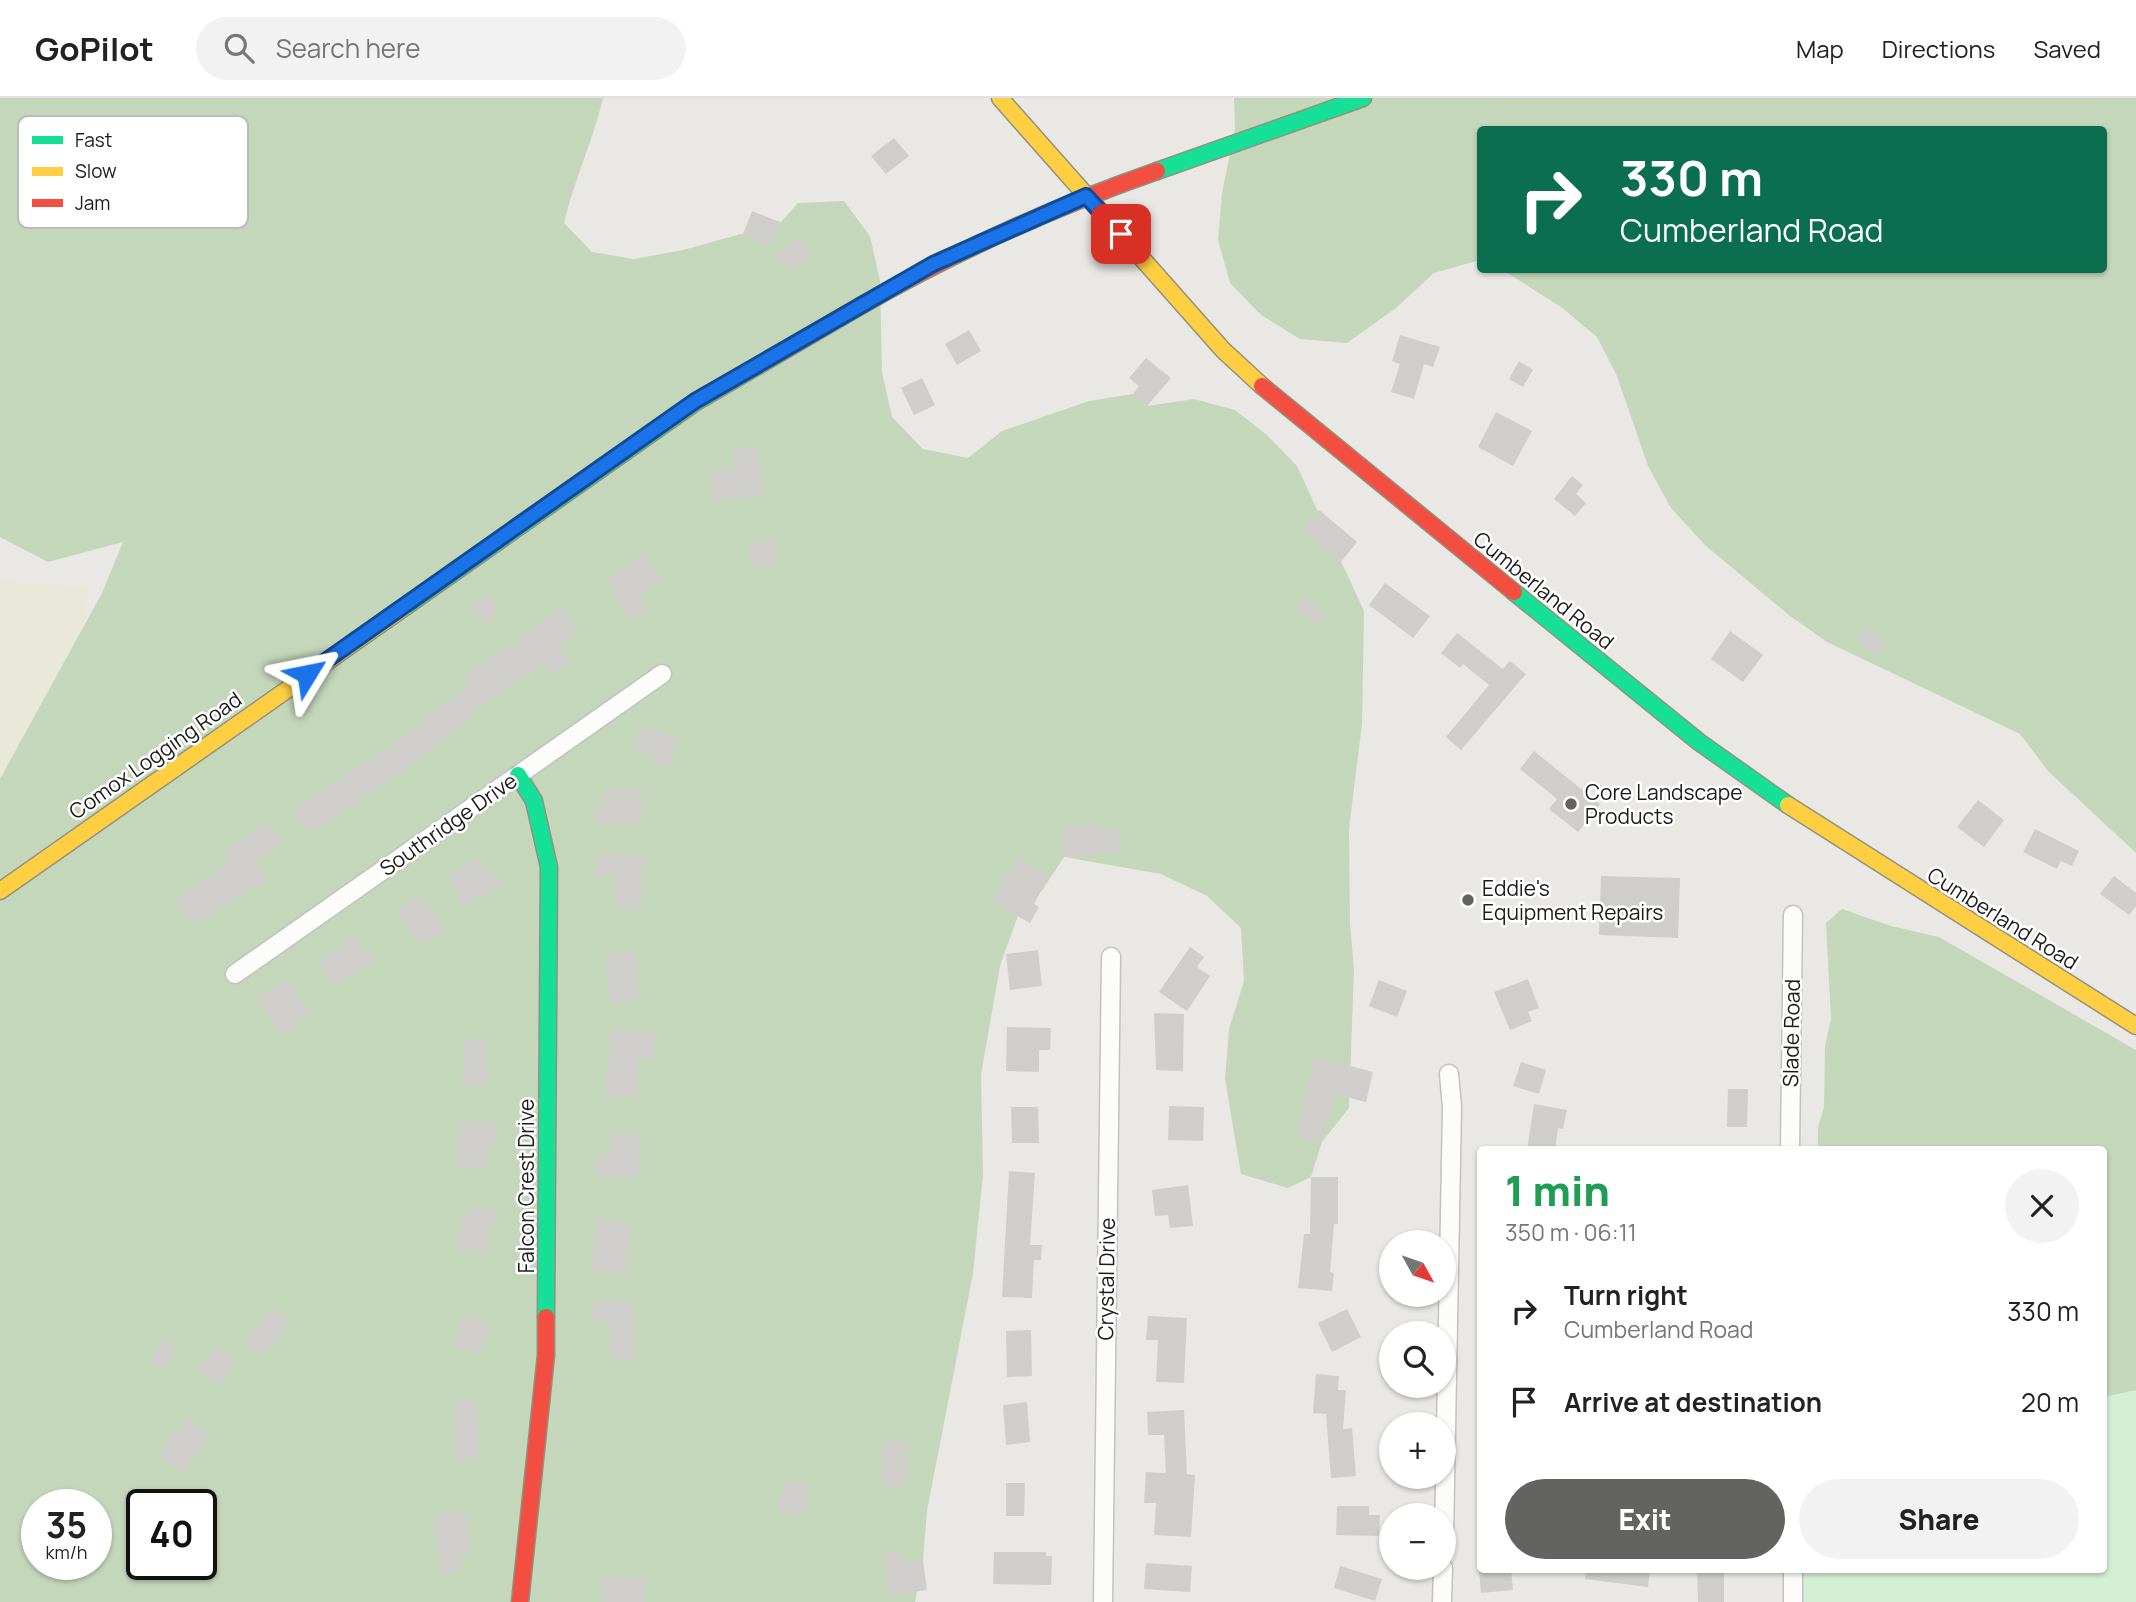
<!DOCTYPE html>
<meta charset="utf-8">
<style>
body{margin:0;font-family:Manrope,sans-serif;background:#f2f2f2;color:#222;height:100vh;display:flex;flex-direction:column;font-size:26px;white-space:nowrap}
*{box-sizing:border-box;margin:0}
p{font-size:23px;color:#767676}
.icon{flex:none;width:38px;height:38px;fill:none;stroke:currentColor;stroke-width:2;stroke-linecap:round;stroke-linejoin:round}
.map{position:relative;flex:1;overflow:hidden}
.drawer{position:absolute;left:1477px;top:1048px;width:630px;height:427px;display:flex;flex-direction:column;background:#fff;border-radius:7px;box-shadow:0 2px 5px #0004}
.drawer>*{flex:none}
.banner{position:absolute;left:1477px;top:28px;width:630px;height:147px;border-radius:7px;box-shadow:0 2px 5px #0004;background:#0b6e4f;color:#fff;overflow:hidden}
.needle{width:46px;rotate:130deg}
.fabs{position:absolute;left:1379px;top:1132px;display:grid;gap:14px}
.fabs a{display:grid;place-items:center;width:77px;height:77px;border-radius:50%;background:#fff;box-shadow:0 2px 5px #0004;font-size:35px}
.speed{position:absolute;left:21px;top:1391px;display:flex;gap:14px;font-size:35px;font-weight:700;text-align:center}
.speed>*{display:grid;place-content:center;width:91px;height:91px;border-radius:50%;background:#fff;box-shadow:0 2px 5px #0004;line-height:1}
.speed small{font-size:18px;font-weight:400}
.speed .limit{border:4px solid #111;border-radius:10px;background:#fff;color:#111}
.pin{position:absolute;display:grid;place-items:center;width:60px;height:60px;color:#fff;margin:-30px;border-radius:14px;box-shadow:0 4px 10px #0006}
.me{position:absolute;width:77px;margin:-38px;rotate:55deg;stroke-linejoin:round;filter:drop-shadow(0 0 5px #0008)}
.turn{display:flex;align-items:center;gap:24px;height:147px;padding:0 28px;font-size:32px}
.turn .icon{width:91px;height:91px;stroke-width:2.5}
.turn b{display:block;font-size:49px;line-height:60px}
.round{display:grid;place-items:center;flex:none;width:74px;height:74px;border-radius:37px;background:#f2f2f2}
.head{display:flex;align-items:center;justify-content:space-between;height:119px;padding:0 28px}
h1{font-size:42px;font-weight:800;line-height:52px;color:#1e9e55}
.primary-button{display:flex;gap:14px;margin-top:auto;padding:14px 28px}
.primary-button a{flex:1;height:80px;border-radius:42px;background:#636361;color:#fff;font-size:28px;font-weight:800;line-height:80px;text-align:center}
.primary-button a+a{background:#f2f2f2;color:#222}
ul{padding:0;list-style:none}
li{display:flex;align-items:center;gap:21px;height:91px;padding:0 28px}
li div{flex:1}
li b{display:block;font-size:26px}
li em{font-style:normal}
header{display:flex;align-items:center;gap:42px;box-sizing:border-box;height:98px;padding:0 35px;background:#fff;border-bottom:2px solid #e0e0e0}
header strong{font-size:33px}
nav{display:flex;gap:38px;margin-inline-start:auto;font-size:24px}
.search{width:490px;height:63px;background:#f2f2f2;display:flex;align-items:center;gap:18px;box-sizing:border-box;padding:0 24px;border-radius:38px;color:#767676;font-size:26px}
.map>svg:first-child{display:block}
.farmland{fill:#e8e9d8}
.forest{fill:#c5d7bb;fill-rule:evenodd}
.park{fill:#d3efd4}
.building{fill:#d0cecb}
.lines{fill:none;stroke-linecap:round;stroke-linejoin:round}
.street-casing{stroke:#c2c2c0;stroke-width:21}
.fast-casing{stroke:#90927e;stroke-width:19}
.slow-casing{stroke:#90927e;stroke-width:19}
.jam-casing{stroke:#90927e;stroke-width:19}
.street{stroke:#fcfcfb;stroke-width:18}
.fast{stroke:#16e098;stroke-width:16}
.slow{stroke:#ffcf43;stroke-width:16}
.jam{stroke:#f24e42;stroke-width:16}
.route-casing{stroke:#114b97;stroke-width:18}
.route{stroke:#1a73e8;stroke-width:12}
.poi-dot{fill:#636361;stroke:#fff;stroke-width:2.5}
.labels{text-anchor:middle;dominant-baseline:central;stroke-width:5;stroke-linejoin:round;paint-order:stroke}
.street-label{font-size:21px;fill:#1b1b1b;stroke:#fff}
.poi-label{font-size:21px;fill:#1b1b1b;stroke:#fff;text-anchor:start}
.key{fill:#fff;stroke:#bbb;stroke-width:2}
.key-label{font-size:19px;fill:#1b1b1b}
</style>
<header>
<strong>GoPilot</strong>
<div class="search"><svg class="icon" aria-label="search" viewBox="0 0 24 24"><circle cx="10" cy="10" r="6"/><path d="M15 15l6 6"/></svg>Search here</div>
<nav><a>Map</a><a>Directions</a><a>Saved</a></nav>
</header>
<div class="map">
<svg width="2136" height="1504" viewBox="0 0 2136 1504">
<rect width="100%" height="100%" fill="#eae8e4"/>
<polygon class="farmland" points="0,482 87,491 83,531 116,531 0,708"/>
<g class="forest">
<path d="M 0,0 L 603,0 C 593,43 574,82 564,125 L 592,154 L 634,161 L 683,152 L 780,125 L 798,105 L 844,103 L 870,138 L 880,183 L 882,274 L 892,319 L 923,351 L 968,360 L 1002,333 L 1089,303 L 1133,296 L 1147,308 L 1194,301 L 1235,312 L 1267,337 L 1297,368 L 1364,513 L 1362,626 L 1349,731 L 1350,826 L 1354,871 L 1349,1010 L 1322,1044 L 1311,1079 L 1288,1090 L 1241,1076 L 1225,981 L 1229,931 L 1244,883 L 1241,830 L 1207,798 L 1161,776 L 1064,759 L 1041,794 L 1024,801 L 1000,868 L 981,977 L 983,1077 L 973,1175 L 927,1413 L 923,1462 L 915,1504 L 0,1504 L 0,681 L 102,495 L 123,444 L 48,464 L 0,439 ZM 37,1407 L 96,1407 L 96,1466 L 37,1466 ZM 142,1407 L 201,1407 L 201,1466 L 142,1466 Z"/>
<polygon points="1234,0 2136,0 2136,755 2048,673 2020,636 1827,544 1790,518 1706,448 1671,410 1648,368 1617,278 1597,239 1561,209 1503,172 2104,172 2104,32 1480,32 1480,162 1434,175 1396,210 1347,245 1300,241 1261,217 1230,185 1218,142 1222,95 1235,30"/>
<polygon points="1842,811 1891,828 1939,839 2136,952 2136,1504 2104,1472 2104,1052 1818,1052 1818,1029 1824,1009 1825,948 1831,921 1826,825"/>
</g>
<polygon class="park" points="2136,1292 2136,1504 1793,1504 1793,1472 2104,1472 2104,1299"/>
<g class="building">
<polygon points="894,40 909,58 886,76 871,58"/>
<polygon points="752,113 780,124 771,147 743,136"/>
<polygon points="799,140 811,158 789,173 777,155"/>
<polygon points="969,232 981,253 957,267 945,246"/>
<polygon points="1400,237 1440,249 1433,269 1424,266 1414,301 1391,294 1400,266 1392,263"/>
<polygon points="1146,260 1171,280 1147,308 1133,296 1139,288 1129,280"/>
<polygon points="1519,263 1533,272 1523,289 1509,281"/>
<polygon points="922,280 935,307 914,317 901,290"/>
<polygon points="1496,314 1532,333 1513,368 1478,349"/>
<polygon points="757,348 763,397 714,402 710,374 736,371 733,351"/>
<polygon points="1572,378 1583,387 1576,396 1586,405 1575,418 1554,401"/>
<polygon points="1319,412 1357,444 1340,465 1302,433"/>
<polygon points="773,441 777,466 752,470 749,445"/>
<polygon points="645,458 660,484 638,497 647,511 629,521 605,481"/>
<polygon points="1385,485 1430,518 1413,540 1369,507"/>
<polygon points="485,497 500,509 486,526 471,514"/>
<polygon points="1305,499 1326,517 1317,528 1296,510"/>
<polygon points="561,509 579,532 558,549 570,563 553,577 543,565 470,615 472,618 412,666 309,736 292,712 405,638 469,587 463,578 509,546 511,550"/>
<polygon points="1868,528 1887,546 1875,558 1856,540"/>
<polygon points="1730,533 1763,557 1743,584 1711,561"/>
<polygon points="1457,535 1503,571 1510,563 1526,576 1461,652 1446,639 1489,587 1463,566 1460,570 1441,555"/>
<polygon points="640,629 678,638 670,670 654,666 656,657 634,652"/>
<polygon points="1534,653 1600,706 1578,734 1549,711 1557,701 1520,671"/>
<polygon points="604,691 642,691 641,726 595,725 595,707 604,707"/>
<polygon points="1978,702 2004,722 1984,749 1957,729"/>
<polygon points="268,725 282,744 255,764 267,780 194,827 176,801 230,764 222,754"/>
<polygon points="1101,726 1101,734 1119,732 1121,754 1064,759 1061,729"/>
<polygon points="2035,731 2079,753 2072,768 2061,763 2057,771 2023,754"/>
<polygon points="596,756 643,758 641,811 615,810 616,778 595,777"/>
<polygon points="1016,760 1049,778 1034,806 1039,809 1030,825 992,804"/>
<polygon points="478,761 484,773 491,770 500,787 464,807 448,777"/>
<polygon points="1601,778 1680,780 1678,840 1599,837"/>
<polygon points="2114,778 2136,795 2136,808 2129,817 2100,796"/>
<polygon points="420,796 446,832 422,849 396,813"/>
<polygon points="357,838 374,862 334,889 318,864"/>
<polygon points="1190,849 1204,859 1197,869 1210,878 1187,913 1159,894"/>
<polygon points="1038,852 1042,888 1010,892 1006,856"/>
<polygon points="635,853 639,903 610,906 606,856"/>
<polygon points="287,881 310,916 281,936 257,900"/>
<polygon points="1528,881 1539,910 1528,914 1532,923 1510,932 1494,894"/>
<polygon points="1379,882 1407,893 1397,919 1369,908"/>
<polygon points="1154,915 1184,916 1183,973 1156,972"/>
<polygon points="1007,929 1051,930 1050,952 1039,952 1039,974 1006,973"/>
<polygon points="610,932 656,935 654,960 639,959 637,1000 606,998"/>
<polygon points="464,941 487,942 486,988 463,988"/>
<polygon points="1315,959 1373,974 1366,1004 1335,996 1322,1044 1295,1038"/>
<polygon points="1521,964 1546,972 1539,996 1513,988"/>
<polygon points="1728,991 1748,991 1747,1029 1727,1029"/>
<polygon points="1534,1006 1567,1012 1563,1031 1558,1030 1555,1052 1527,1052"/>
<polygon points="1169,1008 1204,1009 1203,1043 1168,1042"/>
<polygon points="1011,1009 1038,1009 1039,1045 1012,1045"/>
<polygon points="460,1024 496,1025 495,1051 486,1050 485,1070 458,1069"/>
<polygon points="611,1034 641,1036 638,1080 594,1077 596,1058 609,1059"/>
<polygon points="1009,1073 1035,1075 1030,1147 1042,1147 1041,1162 1034,1162 1032,1200 1002,1199"/>
<polygon points="1311,1079 1338,1079 1338,1126 1334,1126 1330,1174 1334,1175 1332,1193 1298,1190 1304,1136 1310,1136"/>
<polygon points="1188,1087 1193,1128 1170,1130 1168,1117 1155,1118 1152,1092"/>
<polygon points="470,1110 497,1112 495,1133 488,1132 486,1154 458,1152 461,1119 470,1119"/>
<polygon points="597,1122 631,1126 625,1176 591,1172"/>
<polygon points="633,1203 634,1261 609,1261 609,1223 593,1223 593,1204"/>
<polygon points="273,1210 290,1225 262,1257 245,1243"/>
<polygon points="1347,1211 1361,1239 1332,1254 1318,1225"/>
<polygon points="464,1216 490,1224 480,1255 454,1247"/>
<polygon points="1148,1218 1187,1220 1184,1285 1156,1284 1158,1242 1146,1242"/>
<polygon points="1031,1232 1032,1278 1007,1279 1006,1233"/>
<polygon points="162,1240 177,1247 167,1269 150,1264"/>
<polygon points="217,1248 236,1264 218,1287 198,1270"/>
<polygon points="1316,1276 1339,1278 1338,1292 1346,1292 1343,1331 1352,1330 1356,1378 1331,1380 1326,1316 1313,1315"/>
<polygon points="477,1302 479,1361 456,1362 454,1303"/>
<polygon points="1027,1304 1030,1344 1006,1347 1003,1307"/>
<polygon points="1184,1312 1187,1376 1195,1377 1191,1439 1154,1437 1156,1405 1144,1405 1146,1374 1166,1375 1164,1337 1148,1337 1147,1314"/>
<polygon points="187,1320 210,1338 181,1375 158,1356"/>
<polygon points="881,1344 907,1344 907,1389 881,1388"/>
<polygon points="785,1383 809,1388 803,1418 778,1413"/>
<polygon points="1006,1385 1025,1385 1024,1418 1006,1418"/>
<polygon points="1337,1408 1369,1408 1369,1417 1380,1417 1379,1438 1336,1437"/>
<polygon points="465,1413 472,1455 459,1457 461,1471 442,1474 433,1418"/>
<polygon points="901,1452 902,1464 923,1462 927,1492 889,1497 884,1454"/>
<polygon points="994,1454 1046,1454 1046,1458 1052,1458 1051,1487 993,1486"/>
<polygon points="1146,1465 1192,1468 1190,1494 1144,1491"/>
<polygon points="1340,1468 1382,1481 1375,1503 1334,1490"/>
<polygon points="1479,1472 1511,1472 1513,1492 1481,1495"/>
<polygon points="1586,1472 1650,1472 1648,1489 1585,1481"/>
<polygon points="1697,1472 1724,1472 1724,1504 1698,1504"/>
<polygon points="645,1480 645,1504 604,1504 603,1481"/>
</g>
<g class="lines">
<g class="street-casing">
<g id="street">
<polyline points="235,876 662,576"/>
<polyline points="1790,1052 1793,817"/>
<polyline points="1444,1439 1452,1009 1449,976"/>
<polyline points="1793,1472 1793,1504"/>
<polyline points="1103,1504 1111,859"/>
<polyline points="1442,1504 1443,1470"/>
</g>
</g>
<g class="fast-casing">
<g id="fast">
<polyline points="1157,73 1363,0"/>
<polyline points="1514,494 1699,644 1788,707"/>
<polyline points="405,509 696,304 862,207"/>
<polyline points="518,677 534,703 549,769 546,1219"/>
</g>
</g>
<g class="slow-casing">
<g id="slow">
<polyline points="1000,0 1223,252 1262,288"/>
<polyline points="1788,707 2136,928"/>
<polyline points="0,793 405,509"/>
</g>
</g>
<g class="jam-casing">
<g id="jam">
<path d="M 862,207 C 956,153 1054,109 1157,73"/>
<polyline points="1262,288 1514,494"/>
<polyline points="520,1504 546,1257 546,1219"/>
</g>
</g>
<use href="#street" class="street"/>
<use href="#fast" class="fast"/>
<use href="#slow" class="slow"/>
<use href="#jam" class="jam"/>
</g>
<g class="lines">
<g class="route-casing">
<polyline id="route" points="307,576 695,303 933,166 1086,98 1121,136"/>
</g>
<use href="#route" class="route"/>
</g>
<g class="poi-dot">
<circle cx="1571" cy="706" r="7"/>
<circle cx="1468" cy="802" r="7"/>
</g>
<g class="labels">
<g class="street-label">
<text transform="translate(1544 492) rotate(39)">Cumberland Road</text>
<text transform="translate(155 657) rotate(-35)">Comox Logging Road</text>
<text transform="translate(448 726) rotate(-35)">Southridge Drive</text>
<text transform="translate(2003 820) rotate(32)">Cumberland Road</text>
<text transform="translate(1791 935) rotate(-89)">Slade Road</text>
<text transform="translate(526 1088) rotate(-90)">Falcon Crest Drive</text>
<text transform="translate(1106 1181) rotate(-89)">Crystal Drive</text>
</g>
<g class="poi-label">
<text x="1585" y="694">Core Landscape<tspan x="1585" dy="24">Products</tspan></text>
<text x="1482" y="790">Eddie's<tspan x="1482" dy="24">Equipment Repairs</tspan></text>
</g>
</g>
<rect x="18" y="18" width="230" height="112" rx="10" class="key"/>
<rect x="32" y="38" width="31" height="8" fill="#16e098"/>
<rect x="32" y="69" width="31" height="9" fill="#ffcf43"/>
<rect x="32" y="101" width="31" height="8" fill="#f24e42"/>
<g class="key-label">
<text x="75" y="49">Fast</text>
<text x="75" y="80">Slow</text>
<text x="75" y="112">Jam</text>
</g>
</svg>
<div class="fabs">
<a><svg class="needle" viewBox="-14 -14 28 28"><path d="M0-13l5 13h-10z" fill="#e53935"/><path d="M0 13l5-13h-10z" fill="#767676"/></svg></a>
<a><svg class="icon" aria-label="search" viewBox="0 0 24 24"><circle cx="10" cy="10" r="6"/><path d="M15 15l6 6"/></svg></a>
<a>+</a>
<a>−</a>
</div>
<div class="speed"><div>35<small>km/h</small></div><div class="limit">40</div></div>
<div class="pin" style="left:1121px;top:136px;background:#d93025"><svg class="icon" aria-label="arrive" viewBox="0 0 24 24"><path d="M6 21V4h12l-3 4 3 4H6"/></svg></div>
<svg class="me" style="left:307px;top:576px" viewBox="-20 -20 40 40"><path d="M0-17L14 15 0 8-14 15z" fill="#1a73e8" stroke="#fff" stroke-width="4"/></svg>
<div class="banner">
<div class="turn"><svg class="icon" aria-label="right" viewBox="0 0 24 24"><path d="M7 20v-9h11M14 6l5 5-5 5"/></svg><div><b>330 m</b>Cumberland Road</div></div>
</div>
<section class="drawer">
<div class="head"><div><h1>1 min</h1><p>350 m · 06:11</p></div><a class="round"><svg class="icon" aria-label="close" viewBox="0 0 24 24"><path d="M6 6l12 12M18 6L6 18"/></svg></a></div>
<ul>
<li><svg class="icon" aria-label="right" viewBox="0 0 24 24"><path d="M7 20v-9h11M14 6l5 5-5 5"/></svg><div><b>Turn right</b><p>Cumberland Road</p></div><em>330 m</em></li>
<li><svg class="icon" aria-label="arrive" viewBox="0 0 24 24"><path d="M6 21V4h12l-3 4 3 4H6"/></svg><div><b>Arrive at destination</b></div><em>20 m</em></li>
</ul>
<div class="primary-button"><a>Exit</a><a>Share</a></div>
</section>
</div>
